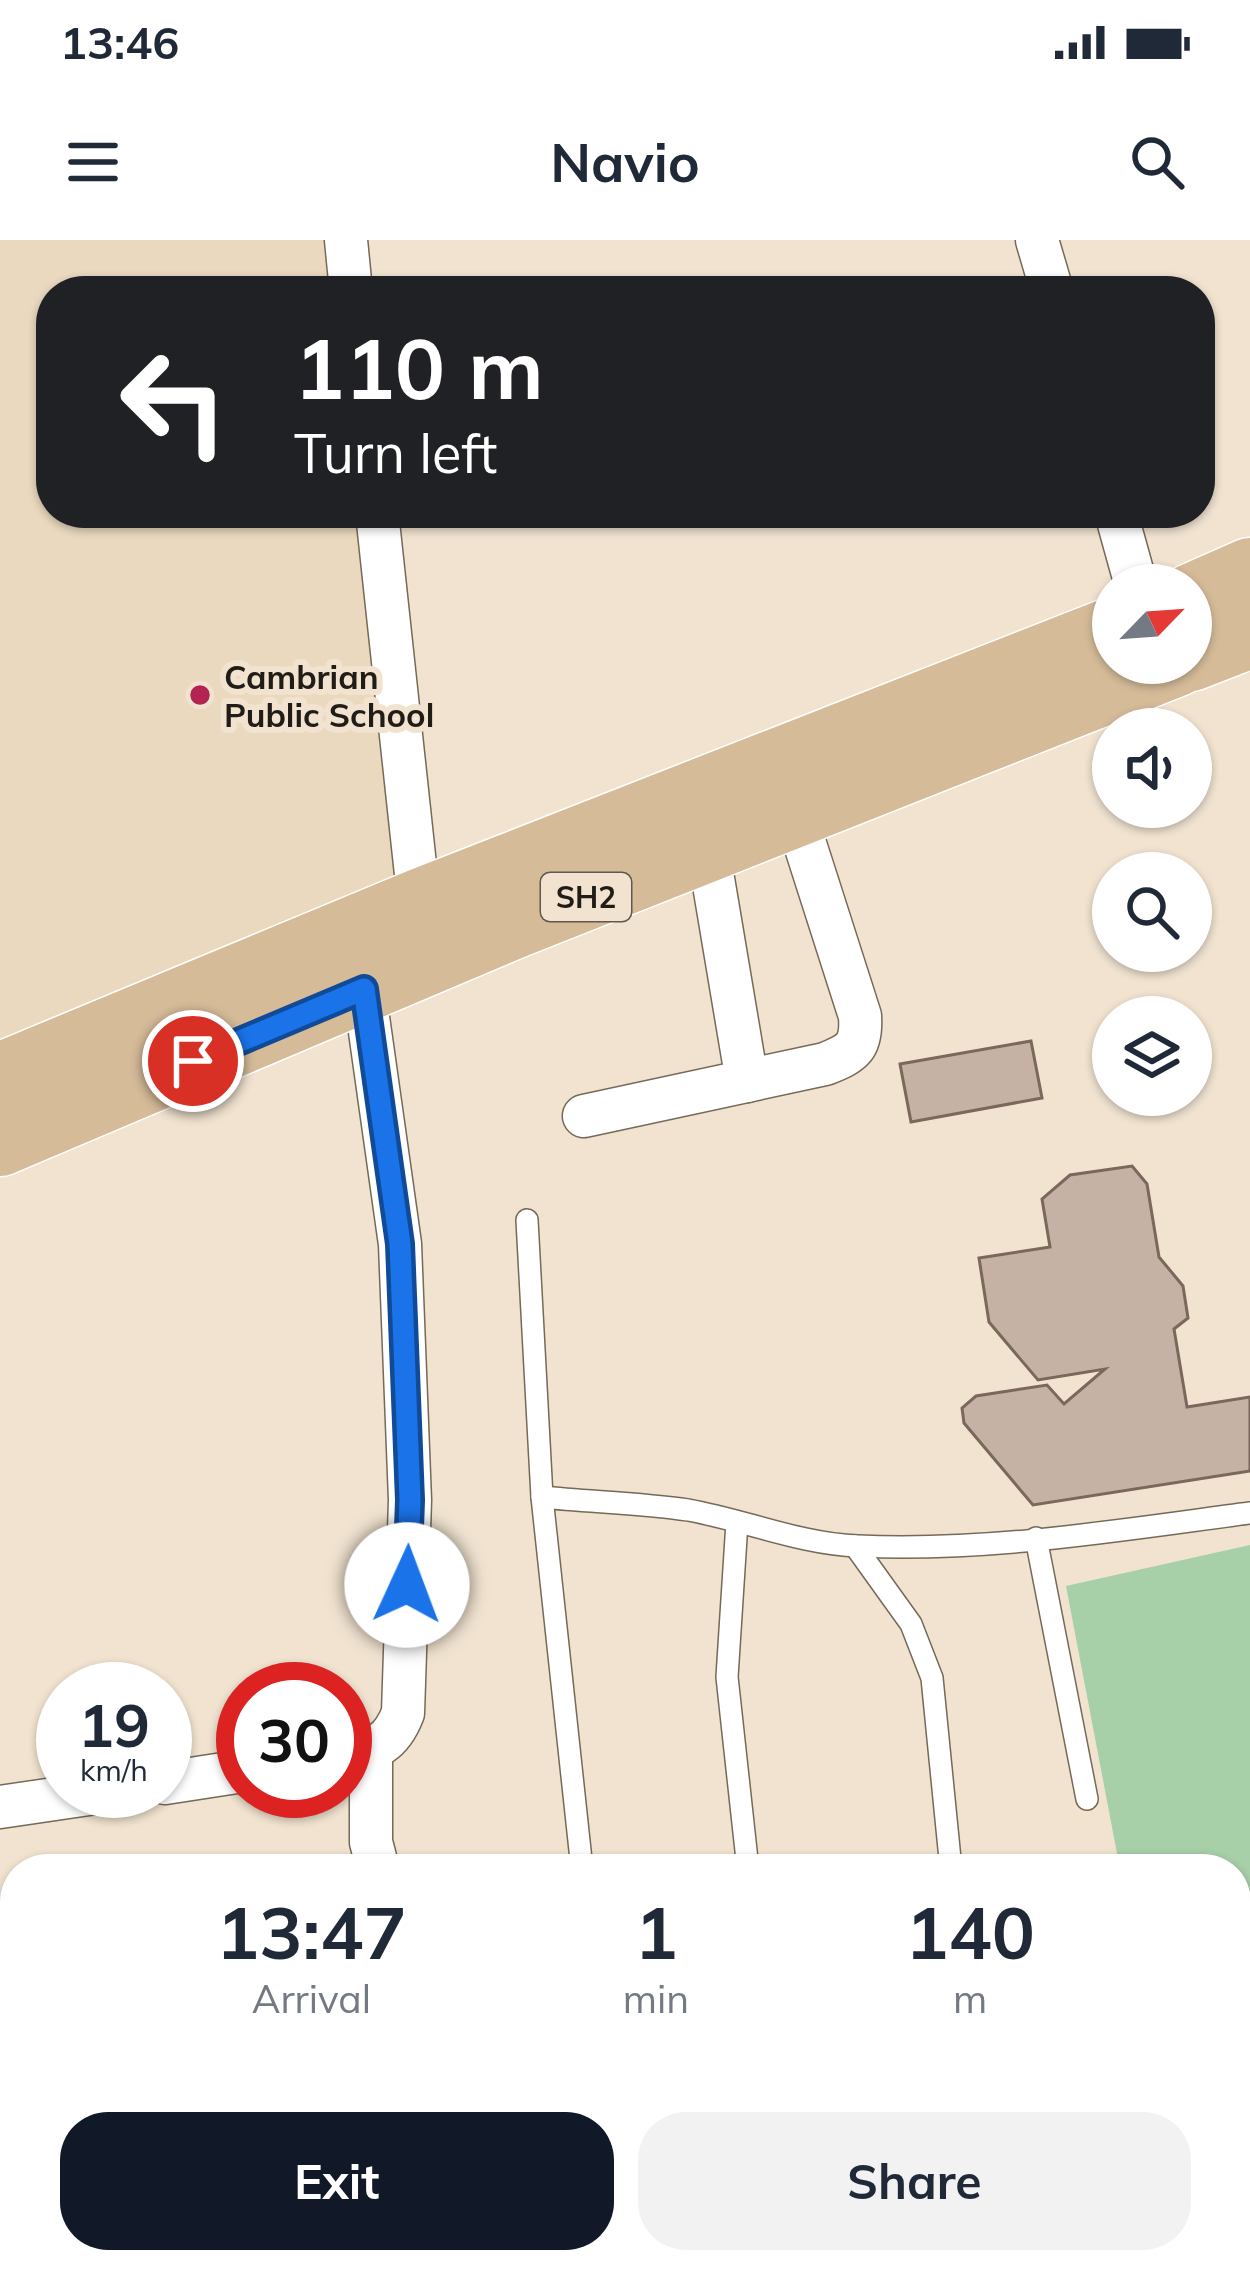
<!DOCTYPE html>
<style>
body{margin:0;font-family:Mulish,sans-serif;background:#f2f2f3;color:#1f2937;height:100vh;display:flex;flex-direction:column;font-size:45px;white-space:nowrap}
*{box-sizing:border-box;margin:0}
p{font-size:39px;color:#747a83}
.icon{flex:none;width:66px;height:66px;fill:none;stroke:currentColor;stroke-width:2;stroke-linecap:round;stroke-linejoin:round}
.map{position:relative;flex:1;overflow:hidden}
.details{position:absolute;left:0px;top:1614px;width:1251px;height:420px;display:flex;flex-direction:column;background:#fff;border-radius:48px 48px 0 0;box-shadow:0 3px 9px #0004}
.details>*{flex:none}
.top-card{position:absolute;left:36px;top:36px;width:1179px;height:252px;border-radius:48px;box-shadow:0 3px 9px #0004;background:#202124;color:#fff;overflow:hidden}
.needle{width:78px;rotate:65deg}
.controls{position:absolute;left:1092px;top:324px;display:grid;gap:24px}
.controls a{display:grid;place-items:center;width:120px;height:120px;border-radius:50%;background:#fff;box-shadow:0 3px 9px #0004;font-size:60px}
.speed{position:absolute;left:36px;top:1422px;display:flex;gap:24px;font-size:60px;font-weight:700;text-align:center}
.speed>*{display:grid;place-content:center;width:156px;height:156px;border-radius:50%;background:#fff;box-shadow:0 3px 9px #0004;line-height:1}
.speed small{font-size:30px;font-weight:400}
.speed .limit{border:18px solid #d22;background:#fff;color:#111}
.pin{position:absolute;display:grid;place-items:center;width:102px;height:102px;color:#fff;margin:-51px;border:6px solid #fff;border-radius:50%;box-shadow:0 3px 12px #0007}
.me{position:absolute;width:132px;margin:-66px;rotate:2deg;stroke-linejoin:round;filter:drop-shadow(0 0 9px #0008)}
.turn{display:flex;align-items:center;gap:42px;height:252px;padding:0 60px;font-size:54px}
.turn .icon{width:156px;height:156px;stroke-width:2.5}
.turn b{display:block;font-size:84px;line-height:102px}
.eta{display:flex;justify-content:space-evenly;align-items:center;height:204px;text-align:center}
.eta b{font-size:72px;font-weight:700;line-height:84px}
.primary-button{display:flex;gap:24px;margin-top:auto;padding:24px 60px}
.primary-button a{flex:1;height:138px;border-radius:48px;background:#111827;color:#fff;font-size:48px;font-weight:700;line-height:138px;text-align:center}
.primary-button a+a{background:#f2f2f3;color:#1f2937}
.status{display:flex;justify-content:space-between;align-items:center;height:84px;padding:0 60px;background:#fff;direction:ltr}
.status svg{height:33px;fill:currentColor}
header{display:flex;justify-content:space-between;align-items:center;height:156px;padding:0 60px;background:#fff;font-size:54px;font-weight:700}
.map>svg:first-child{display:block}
.built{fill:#ead9bf}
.green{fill:#a7cfa8}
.building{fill:#c6b1a5;stroke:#7b675c;stroke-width:3}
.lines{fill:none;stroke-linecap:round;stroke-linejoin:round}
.service-casing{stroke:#756958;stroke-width:24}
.minor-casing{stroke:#756958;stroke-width:45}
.primary-casing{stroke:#fff;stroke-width:69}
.service{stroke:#fff;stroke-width:21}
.minor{stroke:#fff;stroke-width:42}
.primary{stroke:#d6bb99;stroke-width:66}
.route-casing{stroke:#114b97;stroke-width:30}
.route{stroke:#1a73e8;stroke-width:21}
.poi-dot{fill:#b42453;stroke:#f1e3d0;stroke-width:4.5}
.labels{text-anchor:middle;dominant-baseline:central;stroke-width:12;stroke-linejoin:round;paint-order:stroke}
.shield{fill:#f1e3d0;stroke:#5f584d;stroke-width:3}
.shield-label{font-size:30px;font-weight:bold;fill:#211c15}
.poi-label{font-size:33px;font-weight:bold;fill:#211c15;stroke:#f1e3d0;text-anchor:start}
</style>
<div class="status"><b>13:46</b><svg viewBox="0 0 49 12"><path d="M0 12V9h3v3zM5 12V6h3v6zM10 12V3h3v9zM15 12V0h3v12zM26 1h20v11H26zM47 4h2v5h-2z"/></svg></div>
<header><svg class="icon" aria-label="menu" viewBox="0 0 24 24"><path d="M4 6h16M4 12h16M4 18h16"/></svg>Navio<svg class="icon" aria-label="search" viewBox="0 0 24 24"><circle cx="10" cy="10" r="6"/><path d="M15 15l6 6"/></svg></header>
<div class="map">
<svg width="1250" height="2034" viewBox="0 0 1250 2034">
<rect width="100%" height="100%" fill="#f1e3d0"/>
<polygon class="built" points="0,0 355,0 360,51 51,51 51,273 382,273 417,636 0,831"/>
<polygon class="green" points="1250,1305 1250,1966 1236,1969 1236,1629 1120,1629 1066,1346"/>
<g class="building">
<polygon points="1031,801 1042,858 911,882 900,824"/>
<polygon points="1132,926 1147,944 1159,1017 1183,1046 1188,1078 1174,1089 1187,1167 1250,1157 1250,1231 1033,1265 964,1183 962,1168 976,1156 1047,1145 1064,1164 1105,1129 1038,1140 989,1082 979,1018 1050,1007 1042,959 1070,935"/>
<polygon points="471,2019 497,2019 504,2034 439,2034"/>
</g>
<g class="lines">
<g class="service-casing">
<g id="service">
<polyline points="527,980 542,1257 582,1629"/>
<path d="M 542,1257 C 590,1262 640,1263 688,1270 C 745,1280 800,1304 858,1306 C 989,1312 1121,1290 1250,1273"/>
<polyline points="737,1282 727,1437 748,1629"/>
<polyline points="1036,1298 1087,1559"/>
<polyline points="855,1306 911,1384 932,1438 951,1629"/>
<polyline points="608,2019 629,2034"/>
<polyline points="827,2019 831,2034"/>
<polyline points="1029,2019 1034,2034"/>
<polyline points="1140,2034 1157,2026 1185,2023 1201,2034"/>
<polyline points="1220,2034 1250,2028"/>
</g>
</g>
<g class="minor-casing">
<g id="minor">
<polyline points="346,0 351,51"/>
<polyline points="1037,0 1052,51"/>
<polyline points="377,273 419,662"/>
<polyline points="1116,273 1136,345"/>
<polyline points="708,609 747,841"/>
<path d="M 584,876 L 825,824 C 853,813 862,807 860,776 L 795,573"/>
<polyline points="371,1509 371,1602 378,1629"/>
<path d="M 345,1516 C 377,1508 391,1504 403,1473 L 410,1260 L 400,1004 L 364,749"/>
<polyline points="165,1543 243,1531"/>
<polyline points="0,1567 109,1551"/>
<polyline points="429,2019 429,2034"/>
</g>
</g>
<g class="primary-casing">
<g id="primary">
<polyline points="1191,357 1250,331"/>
<polyline points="1191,418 1250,395"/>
<polyline points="0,836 419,662 1113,390"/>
<polyline points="0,903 515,685 1177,423"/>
</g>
</g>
<use href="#service" class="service"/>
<use href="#minor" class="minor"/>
<use href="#primary" class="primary"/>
</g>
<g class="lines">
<g class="route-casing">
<polyline id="route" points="193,821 364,749 400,1004 410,1260 407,1345"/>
</g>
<use href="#route" class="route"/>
</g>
<circle class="poi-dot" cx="200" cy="455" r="12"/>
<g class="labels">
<rect class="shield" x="541" y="633" width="90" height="48" rx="9"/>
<g class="shield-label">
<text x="586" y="657">SH2</text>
</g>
<g class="poi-label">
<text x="224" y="436">Cambrian<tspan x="224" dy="38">Public School</tspan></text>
</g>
</g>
</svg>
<div class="controls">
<a><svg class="needle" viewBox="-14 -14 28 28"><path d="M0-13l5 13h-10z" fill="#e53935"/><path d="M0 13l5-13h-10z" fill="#747a83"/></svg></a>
<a><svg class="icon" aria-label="sound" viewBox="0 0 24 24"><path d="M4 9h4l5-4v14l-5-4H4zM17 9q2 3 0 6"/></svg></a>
<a><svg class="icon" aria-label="search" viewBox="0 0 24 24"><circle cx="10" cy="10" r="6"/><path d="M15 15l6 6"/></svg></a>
<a><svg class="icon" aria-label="layers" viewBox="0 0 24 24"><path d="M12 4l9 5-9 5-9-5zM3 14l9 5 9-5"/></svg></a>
</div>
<div class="speed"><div>19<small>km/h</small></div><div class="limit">30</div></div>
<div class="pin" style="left:193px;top:821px;background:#d93025"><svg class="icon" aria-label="arrive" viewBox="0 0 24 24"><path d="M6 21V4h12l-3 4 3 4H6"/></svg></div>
<svg class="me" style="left:407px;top:1345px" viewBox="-20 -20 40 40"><circle r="19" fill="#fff"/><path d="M0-13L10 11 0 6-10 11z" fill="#1a73e8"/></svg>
<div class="top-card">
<div class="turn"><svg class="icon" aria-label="left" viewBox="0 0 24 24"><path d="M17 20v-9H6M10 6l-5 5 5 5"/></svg><div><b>110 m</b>Turn left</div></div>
</div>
<section class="details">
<div class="eta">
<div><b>13:47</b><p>Arrival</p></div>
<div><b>1</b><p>min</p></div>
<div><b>140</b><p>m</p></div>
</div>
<div class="primary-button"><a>Exit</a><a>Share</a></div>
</section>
</div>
